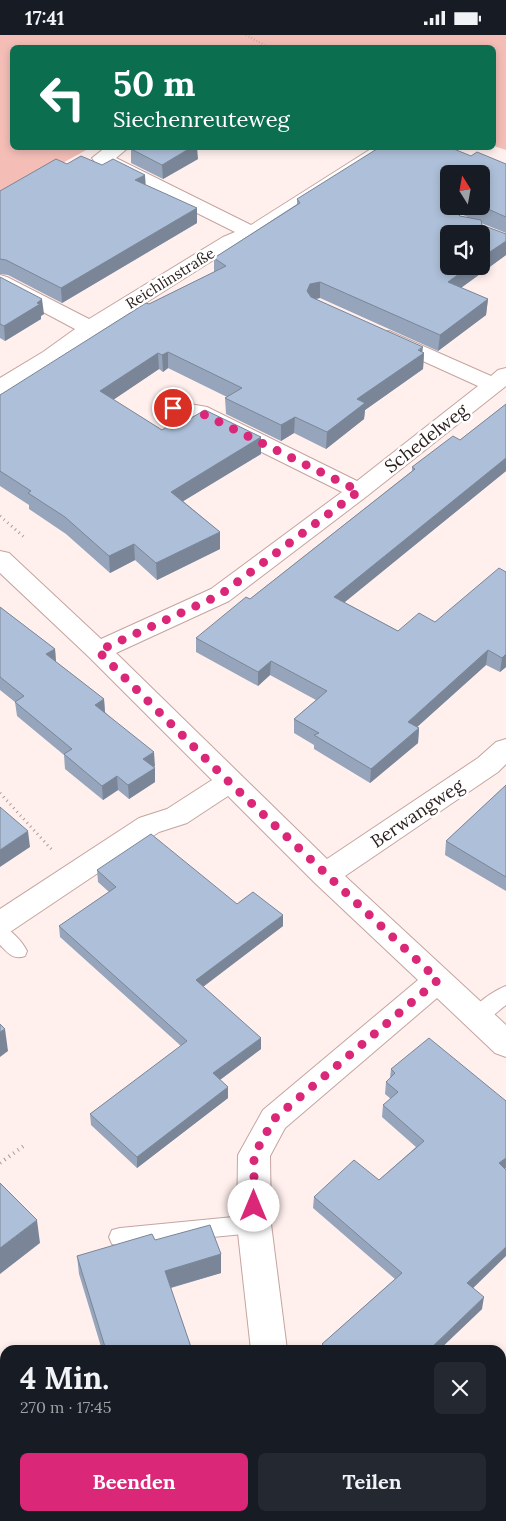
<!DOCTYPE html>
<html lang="de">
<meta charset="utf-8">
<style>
body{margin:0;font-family:Lora,serif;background:#242831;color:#f1f3f6;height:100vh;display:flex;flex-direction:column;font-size:19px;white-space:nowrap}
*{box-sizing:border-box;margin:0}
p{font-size:16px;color:#9ea1a6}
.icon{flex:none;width:28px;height:28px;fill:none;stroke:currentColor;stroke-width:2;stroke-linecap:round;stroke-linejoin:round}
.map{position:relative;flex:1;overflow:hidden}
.details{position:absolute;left:0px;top:1310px;width:506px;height:176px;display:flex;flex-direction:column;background:#171b24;border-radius:15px 15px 0 0;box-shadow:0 2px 8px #0003}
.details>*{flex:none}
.banner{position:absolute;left:10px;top:10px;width:486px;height:105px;border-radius:8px;box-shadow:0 2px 8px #0003;background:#0b6e4f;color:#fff;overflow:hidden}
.needle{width:32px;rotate:349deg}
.buttons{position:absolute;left:440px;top:130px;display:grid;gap:10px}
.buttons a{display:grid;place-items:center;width:50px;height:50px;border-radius:8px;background:#171b24;box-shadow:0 2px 8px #0003;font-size:25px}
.pin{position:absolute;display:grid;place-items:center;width:42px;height:42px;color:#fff;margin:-21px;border:2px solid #fff;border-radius:50%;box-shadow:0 1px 5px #0007}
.me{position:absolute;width:55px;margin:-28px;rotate:0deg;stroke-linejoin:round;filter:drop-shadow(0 0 4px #0008)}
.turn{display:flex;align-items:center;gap:18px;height:105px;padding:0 20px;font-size:22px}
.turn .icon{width:65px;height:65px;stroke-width:2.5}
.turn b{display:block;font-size:35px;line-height:42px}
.round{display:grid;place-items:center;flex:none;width:52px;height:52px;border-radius:8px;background:#242831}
.head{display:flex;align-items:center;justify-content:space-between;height:85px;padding:0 20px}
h1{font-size:30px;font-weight:700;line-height:38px}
.action{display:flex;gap:10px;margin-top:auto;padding:10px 20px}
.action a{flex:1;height:58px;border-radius:8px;background:#db2777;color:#fff;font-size:20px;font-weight:700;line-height:58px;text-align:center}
.action a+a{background:#242831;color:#f1f3f6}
.status{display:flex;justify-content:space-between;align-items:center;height:35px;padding:0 25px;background:#171b24;direction:ltr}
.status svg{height:14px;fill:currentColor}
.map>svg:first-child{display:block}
.green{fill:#f4beb7}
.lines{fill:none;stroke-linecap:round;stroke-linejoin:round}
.lane-casing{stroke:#c5a49f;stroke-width:2}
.street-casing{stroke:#c5a49f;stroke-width:2}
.path-far2{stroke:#aa9c9a;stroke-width:2.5;stroke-dasharray:0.5 2.5;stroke-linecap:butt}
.path-far1{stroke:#aa9c9a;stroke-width:3;stroke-dasharray:1 4;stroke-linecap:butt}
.path{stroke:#aa9c9a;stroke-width:4;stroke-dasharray:1 4.5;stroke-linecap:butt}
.lane{fill:#fff;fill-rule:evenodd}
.street{fill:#fff;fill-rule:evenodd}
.wall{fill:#96a5bb;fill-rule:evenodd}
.shaded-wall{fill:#7a8698}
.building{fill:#aec0d9;stroke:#7a8698}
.route{stroke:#db2777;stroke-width:9;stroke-dasharray:0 16.2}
.labels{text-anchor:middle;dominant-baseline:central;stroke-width:5;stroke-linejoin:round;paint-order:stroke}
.far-street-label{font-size:15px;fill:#2e2220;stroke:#fff}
.street-label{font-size:18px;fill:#2e2220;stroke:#fff}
</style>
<div class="status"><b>17:41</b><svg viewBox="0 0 49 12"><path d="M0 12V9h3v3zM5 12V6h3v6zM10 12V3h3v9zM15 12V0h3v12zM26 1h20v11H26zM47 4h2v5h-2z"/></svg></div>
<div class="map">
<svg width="506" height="1486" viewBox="0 0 506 1486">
<rect width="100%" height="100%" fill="#fff0ee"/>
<polygon class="green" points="0,0 506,0 506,115 494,111 494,12 12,12 12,112 90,113 0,162"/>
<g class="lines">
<g class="lane-casing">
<g id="lane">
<path d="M 0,891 C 11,894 22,906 27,916 L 25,921 C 13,925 8,918 0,910 Z"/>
<path d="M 506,951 L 506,970 C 495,978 484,992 470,988 L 467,982 C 473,970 493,956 506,951 Z"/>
<polygon points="254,1180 262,1182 265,1189 262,1196 254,1198 120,1211 112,1209 109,1202 112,1195 120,1193"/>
</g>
</g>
<g class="street-casing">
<g id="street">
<polygon points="106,112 129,112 116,123 251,190 374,112 397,112 395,116 259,202 237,210 98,298 59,327 8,358 0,360 0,343 43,317 75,294 0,254 0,240 7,242 89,284 223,202 235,197 95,127 92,123"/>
<polygon points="389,296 491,341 498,335 506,333 506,351 367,461 229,566 116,618 327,824 478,723 496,707 506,704 506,729 498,737 345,841 506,990 506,1022 495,1018 437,963 285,1093 270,1121 271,1189 287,1315 251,1315 237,1189 238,1120 263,1075 418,945 315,848 228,761 187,788 159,797 10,897 0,900 0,874 139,783 167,774 212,745 89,622 0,538 0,516 9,518 101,604 211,554 342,457 193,383 165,378 162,373 165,368 173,366 207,372 357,446 478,351 381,307 378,302 381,297"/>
<polygon points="275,1481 313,1481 314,1486 276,1486"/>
</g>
</g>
<polyline class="path-far2" points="246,0 268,12"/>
<g class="path-far1">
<polyline points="0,481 24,502"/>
<polyline points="0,758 53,816"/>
</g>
<polyline class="path" points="0,1128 25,1110"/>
<use href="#lane" class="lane"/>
<use href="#street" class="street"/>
</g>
<g class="wall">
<polygon points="248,112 259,112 254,115"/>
<polygon points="131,114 198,124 163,144 131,128"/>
<path d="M 471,121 L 506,129 L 506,198 L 481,188 L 482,190 L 506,220 L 461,253 L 488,264 L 486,280 L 438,316 L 320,263 L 316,264 L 424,318 L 423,334 L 365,375 L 364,384 L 326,414 L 294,398 L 281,406 L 226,379 L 225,363 L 227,362 L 168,333 L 163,337 L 159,334 L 113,365 L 162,395 L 172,394 L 261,402 L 261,419 L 183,466 L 220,497 L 220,514 L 157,545 L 135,525 L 110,538 L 66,499 L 29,474 L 29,470 L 0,451 L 0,360 L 149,269 L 214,237 L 214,223 L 297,169 L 297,164 ZM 449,139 L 481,171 L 449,171 ZM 461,179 L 470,183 L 460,181 L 459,180 Z"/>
<polygon points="67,129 145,150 197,188 62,268 8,240 0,239 0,156"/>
<polygon points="0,242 44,279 41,281 41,284 5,306 0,303"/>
<polygon points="506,369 506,436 344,567 398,596 435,587 506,537 506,632 500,637 486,630 417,692 419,693 418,708 370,748 314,714 314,710 294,698 294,684 316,665 270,640 258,651 196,617 196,603 250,564 412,436 412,432 460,405"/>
<polygon points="0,572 55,614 56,627 104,664 105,677 155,731 154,732 155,747 129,764 118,755 103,765 65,734 64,720 17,681 15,667 0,655"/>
<polygon points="506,750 506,856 445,820 446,806"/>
<polygon points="97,835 237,869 283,891 203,952 261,1003 261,1014 220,1045 228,1063 137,1133 91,1090 90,1079 181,1011 60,902 59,891 109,857 98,847"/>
<polygon points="391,1034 506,1066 506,1133 505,1134 473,1253 482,1274 439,1315 322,1315 322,1309 395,1244 313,1173 314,1162 379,1145 416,1112 382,1082 383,1070 391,1064 385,1059 386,1047 390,1043"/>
<polygon points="155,1205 221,1219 221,1238 171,1253 192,1315 102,1315 79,1239 77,1221"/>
<polygon points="506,1374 506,1436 501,1432 501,1378"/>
</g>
<g class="shaded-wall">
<polygon points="192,112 197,112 198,124 163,144 162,130"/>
<polygon points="145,140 146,154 135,145"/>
<polygon points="449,171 461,171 461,179 452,181"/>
<polygon points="197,173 197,188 62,268 61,253"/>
<polygon points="506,206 506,220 447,263 448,247 470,231 481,231 481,223"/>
<polygon points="320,247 320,263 309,265 307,256 310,249"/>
<polygon points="42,264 44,279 41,281 41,284 5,306 4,291"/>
<polygon points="488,264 486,280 438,316 440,300"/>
<polygon points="423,312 422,319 424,318 423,334 365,375 364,384 326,414 327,397 357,364"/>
<polygon points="168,317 168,333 163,337 162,320"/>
<polygon points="158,318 159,334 101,373 100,356"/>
<polygon points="295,382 294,398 281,406 281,390"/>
<polygon points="261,402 261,419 172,473 171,457"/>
<polygon points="506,423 506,436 334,576 334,562"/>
<polygon points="220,497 220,514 157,545 156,528"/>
<polygon points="134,509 135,525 110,538 109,521"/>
<polygon points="55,614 56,628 46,619"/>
<polygon points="488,615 486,630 407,701 408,687"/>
<polygon points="506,619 506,632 500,637 502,623"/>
<polygon points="271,626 270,640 258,651 258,637"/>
<polygon points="104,664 105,679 95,670"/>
<polygon points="419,693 418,708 370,748 371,734"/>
<polygon points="154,717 155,731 144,738 143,724"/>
<polygon points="155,733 155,747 129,764 128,750"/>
<polygon points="117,741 118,755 103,765 102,751"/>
<polygon points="28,796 30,812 0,832 0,815"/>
<polygon points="283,880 283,891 196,957 196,945"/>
<polygon points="5,994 8,1016 0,1022 0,997"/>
<polygon points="261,1003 261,1014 213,1050 213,1038"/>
<polygon points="228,1052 228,1063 137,1133 137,1122"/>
<polygon points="506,1123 506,1133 497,1139 499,1128"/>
<polygon points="37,1185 40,1208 0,1239 0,1213"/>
<polygon points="506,1212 506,1221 466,1260 467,1248"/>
<polygon points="221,1219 221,1238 166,1254 165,1236"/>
<polygon points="484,1262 482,1274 439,1315 429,1315"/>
<polygon points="134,1481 140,1481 141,1486 119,1486"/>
</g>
<g class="building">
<polygon points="133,112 192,112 162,130 131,114"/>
<polygon points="380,112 449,112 471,121 477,117 506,129 506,182 481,171 481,139 449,139 449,171 460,181 481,185 482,190 506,199 506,206 481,223 481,199 449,199 449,231 470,231 448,247 488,264 440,300 320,247 310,249 307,256 311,262 423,312 418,315 424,318 357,364 365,368 327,397 295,382 281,390 225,363 242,353 168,317 162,320 158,318 100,356 162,395 168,391 172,394 205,375 261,402 171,457 220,497 156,528 134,509 109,521 65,482 28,458 31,456 0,436 0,360 146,268 149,269 226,231 214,223 300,168 297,164"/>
<polygon points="81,121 102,130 113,124 145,140 135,145 197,173 61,253 6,225 0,224 0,156 56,124 67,129"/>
<polygon points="0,242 42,264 37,268 40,269 4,291 0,289"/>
<polygon points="506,369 506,423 334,562 398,596 419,578 435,587 499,533 506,537 506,619 502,623 488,615 408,687 419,693 371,734 314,700 319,698 294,684 327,656 271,626 258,637 196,603 246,562 250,564 415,434 412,432 453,401 460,405"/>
<polygon points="0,572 55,614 46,619 104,664 95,670 154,717 143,724 155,733 128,750 117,741 102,751 64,719 72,714 15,667 24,661 0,642"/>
<polygon points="506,750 506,842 446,806"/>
<polygon points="0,772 28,796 0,815"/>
<polygon points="151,799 237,869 253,857 283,880 196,945 261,1003 213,1038 228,1052 137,1122 90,1079 187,1006 59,891 116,852 97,835"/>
<polygon points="0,989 5,994 0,997"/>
<polygon points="429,1003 506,1066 506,1123 499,1128 506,1135 506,1212 467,1248 484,1262 429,1315 328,1315 322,1309 402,1238 314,1162 354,1125 379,1145 424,1106 383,1070 398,1057 386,1047 395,1038 391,1034"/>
<polygon points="0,1148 37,1185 0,1213"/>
<polygon points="210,1190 221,1219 165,1236 192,1315 106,1315 77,1221 152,1199 155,1205"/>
<polygon points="506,1374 506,1422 501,1417 501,1378"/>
<polygon points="5,1445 5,1481 134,1481 119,1486 0,1486 0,1446"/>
<polygon points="140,1481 241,1481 242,1486 142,1486"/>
</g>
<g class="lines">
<polyline class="route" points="173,373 199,377 359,456 220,560 98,616 229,747 438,945 274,1084 254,1120 254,1171"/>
</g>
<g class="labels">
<g class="far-street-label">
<text transform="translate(170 243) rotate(-32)">Reichlinstraße</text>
</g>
<g class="street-label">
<text transform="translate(426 403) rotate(-38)">Schedelweg</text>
<text transform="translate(417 778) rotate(-34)">Berwangweg</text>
</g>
</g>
</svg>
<div class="buttons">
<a><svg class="needle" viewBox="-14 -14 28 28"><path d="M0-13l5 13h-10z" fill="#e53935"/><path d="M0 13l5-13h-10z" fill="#9ea1a6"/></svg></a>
<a><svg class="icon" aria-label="sound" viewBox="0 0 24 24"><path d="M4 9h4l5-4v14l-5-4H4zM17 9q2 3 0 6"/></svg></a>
</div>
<div class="pin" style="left:173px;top:373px;background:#d93025"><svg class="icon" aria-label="arrive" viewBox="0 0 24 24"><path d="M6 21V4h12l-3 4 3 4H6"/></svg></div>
<svg class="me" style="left:254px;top:1171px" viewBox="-20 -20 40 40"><circle r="19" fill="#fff"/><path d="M0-13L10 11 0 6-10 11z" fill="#db2777"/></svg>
<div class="banner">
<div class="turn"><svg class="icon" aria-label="left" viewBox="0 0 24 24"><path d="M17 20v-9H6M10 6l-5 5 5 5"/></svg><div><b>50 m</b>Siechenreuteweg</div></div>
</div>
<section class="details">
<div class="head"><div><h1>4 Min.</h1><p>270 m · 17:45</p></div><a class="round"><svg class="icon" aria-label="close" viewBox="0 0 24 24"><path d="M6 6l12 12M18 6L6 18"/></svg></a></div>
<div class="action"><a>Beenden</a><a>Teilen</a></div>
</section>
</div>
